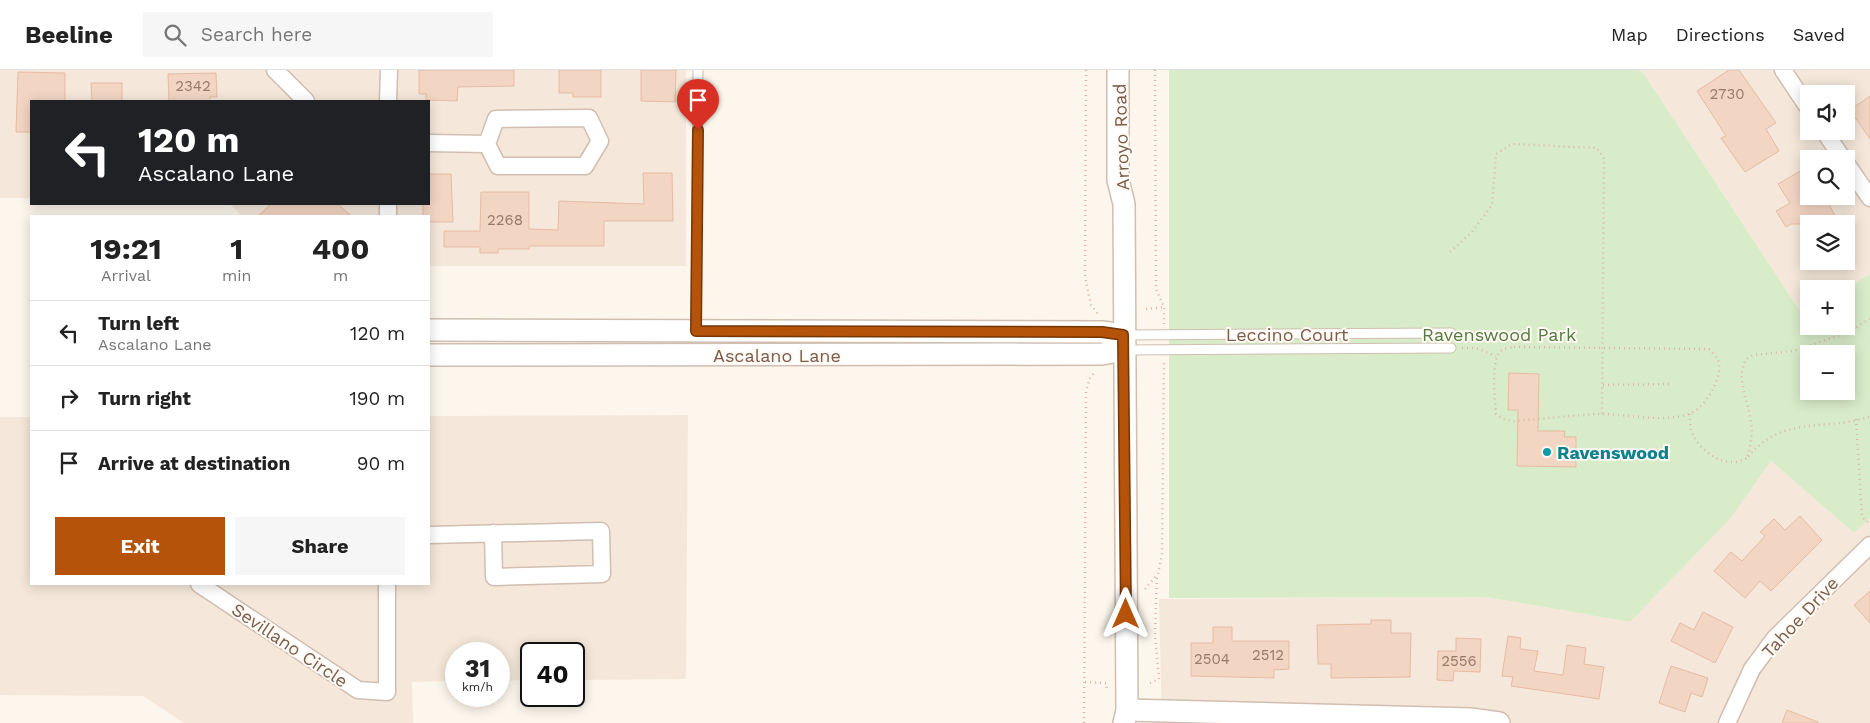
<!DOCTYPE html>
<meta charset="utf-8">
<style>
body{margin:0;font-family:"Work Sans",sans-serif;background:#f6f6f6;color:#222;height:100vh;display:flex;flex-direction:column;font-size:19px;white-space:nowrap}
*{box-sizing:border-box;margin:0}
p{font-size:16px;color:#767676}
.icon{flex:none;width:28px;height:28px;fill:none;stroke:currentColor;stroke-width:2;stroke-linecap:round;stroke-linejoin:round}
.map{position:relative;flex:1;overflow:hidden}
.details{position:absolute;left:30px;top:145px;width:400px;height:370px;display:flex;flex-direction:column;background:#fff;border-radius:0px;box-shadow:0 2px 12px #0003}
.details>*{flex:none}
.top-card{position:absolute;left:30px;top:30px;width:400px;height:105px;border-radius:0px;box-shadow:0 2px 12px #0003;background:#202124;color:#fff;overflow:hidden}
.controls{position:absolute;left:1800px;top:15px;display:grid;gap:10px}
.controls a{display:grid;place-items:center;width:55px;height:55px;border-radius:0px;background:#fff;box-shadow:0 2px 12px #0003;font-size:25px}
.speed{position:absolute;left:445px;top:572px;display:flex;gap:10px;font-size:25px;font-weight:700;text-align:center}
.speed>*{display:grid;place-content:center;width:65px;height:65px;border-radius:50%;background:#fff;box-shadow:0 2px 12px #0003;line-height:1}
.speed small{font-size:12px;font-weight:400}
.speed .limit{border:2px solid #111;border-radius:8px;background:#fff;color:#111}
.pin{position:absolute;display:grid;place-items:center;width:42px;height:42px;color:#fff;margin:-51px -21px;border-radius:50% 50% 50% 0;rotate:-45deg;box-shadow:0 0 5px #0007}
.pin .icon{rotate:45deg}
.me{position:absolute;width:55px;margin:-28px;rotate:0deg;stroke-linejoin:round;filter:drop-shadow(0 0 4px #0008)}
.turn{display:flex;align-items:center;gap:18px;height:105px;padding:0 25px;font-size:22px}
.turn .icon{width:65px;height:65px;stroke-width:2.5}
.turn b{display:block;font-size:35px;line-height:42px}
.eta{display:flex;justify-content:space-evenly;align-items:center;height:85px;text-align:center}
.eta b{font-size:30px;font-weight:700;line-height:35px}
.action{display:flex;gap:10px;margin-top:auto;padding:10px 25px}
.action a{flex:1;height:58px;border-radius:0px;background:#b45309;color:#fff;font-size:20px;font-weight:700;line-height:58px;text-align:center}
.action a+a{background:#f6f6f6;color:#222}
ul{padding:0;list-style:none}
li{display:flex;align-items:center;gap:15px;height:65px;padding:0 25px;border-top:1px solid #e0e0e0}
li div{flex:1}
li b{display:block;font-size:19px}
li em{font-style:normal}
header{display:flex;align-items:center;gap:30px;box-sizing:border-box;height:70px;padding:0 25px;background:#fff;border-bottom:1px solid #e0e0e0}
header strong{font-size:24px}
nav{display:flex;gap:28px;margin-inline-start:auto;font-size:18px}
.search{width:350px;height:45px;background:#f6f6f6;display:flex;align-items:center;gap:12px;box-sizing:border-box;padding:0 18px;border-radius:0px;color:#767676;font-size:19px}
.map>svg:first-child{display:block}
.residential{fill:#f5e8da;fill-rule:evenodd}
.green{fill:#d8ecc9;fill-rule:evenodd}
.building{fill:#f3d5c3;stroke:#e6bba3}
.lines{fill:none;stroke-linecap:round;stroke-linejoin:round}
.service-casing{stroke:#d1beb0;stroke-width:11}
.minor-casing{stroke:#d1beb0;stroke-width:19}
.tertiary-casing{stroke:#d1beb0;stroke-width:24}
.path{stroke:#d9b8a5;stroke-width:2.5;stroke-dasharray:1 4;stroke-linecap:butt}
.service{stroke:#fff;stroke-width:9}
.minor{stroke:#fff;stroke-width:16}
.tertiary{stroke:#fff;stroke-width:21}
.route-casing{stroke:#753606;stroke-width:12}
.route{stroke:#b45309;stroke-width:9}
.culture-dot{fill:#0f9aa8;stroke:#fffaf3;stroke-width:2}
.labels{text-anchor:middle;dominant-baseline:central;stroke-width:4;stroke-linejoin:round;paint-order:stroke}
.number-label{font-size:15px;fill:#987a6a}
.street-label{font-size:18px;fill:#7a5c4d;stroke:#fffaf3}
.park-label{font-size:18px;fill:#537a41;stroke:#fffaf3}
.culture-label{font-size:18px;font-weight:bold;fill:#0d838f;stroke:#fffaf3;text-anchor:start}
</style>
<header>
<strong>Beeline</strong>
<div class="search"><svg class="icon" aria-label="search" viewBox="0 0 24 24"><circle cx="10" cy="10" r="6"/><path d="M15 15l6 6"/></svg>Search here</div>
<nav><a>Map</a><a>Directions</a><a>Saved</a></nav>
</header>
<div class="map">
<svg width="1870" height="653" viewBox="0 0 1870 653">
<rect width="100%" height="100%" fill="#fdf6ec"/>
<g class="residential">
<polygon points="0,0 686,0 686,196 429,196 429,146 242,146 230,134 429,134 429,31 31,31 31,128 0,128"/>
<path d="M 1639,0 L 1870,0 L 1870,204 L 1843,219 L 1809,219 L 1809,237 L 1800,241 L 1644,4 ZM 1809,24 L 1846,24 L 1846,61 L 1809,61 ZM 1809,89 L 1846,89 L 1846,126 L 1809,126 ZM 1809,154 L 1846,154 L 1846,191 L 1809,191 Z"/>
<polygon points="688,345 686,609 574,610 574,584 531,584 531,610 499,611 499,584 456,584 456,611 412,612 413,653 184,653 143,626 0,625 0,347 31,347 31,514 429,514 429,346"/>
<polygon points="1771,391 1854,463 1870,448 1870,653 1162,653 1159,529 1486,527 1630,552 1730,449"/>
</g>
<path class="green" d="M 1169,0 L 1639,0 L 1644,4 L 1800,241 L 1809,237 L 1809,256 L 1846,256 L 1846,219 L 1843,219 L 1870,204 L 1870,448 L 1854,463 L 1771,391 L 1730,449 L 1630,552 L 1486,527 L 1169,528 ZM 1809,284 L 1846,284 L 1846,321 L 1809,321 Z"/>
<g class="building">
<polygon points="419,0 514,0 514,16 458,17 457,31 426,30 426,24 419,24"/>
<polygon points="559,0 601,0 601,27 573,27 573,23 559,23"/>
<polygon points="641,0 676,0 675,32 641,31"/>
<polygon points="1729,0 1739,0 1776,53 1766,59 1779,81 1745,102 1721,68 1726,66 1697,21"/>
<polygon points="18,2 65,3 65,31 31,31 31,62 16,62"/>
<polygon points="216,3 217,27 210,27 210,31 169,31 168,4"/>
<polygon points="91,13 122,13 122,31 92,31"/>
<polygon points="1870,26 1870,69 1850,40"/>
<polygon points="1809,96 1809,126 1824,126 1840,154 1791,154 1786,157 1776,141 1790,133 1778,114"/>
<polygon points="643,103 672,103 673,151 604,151 604,176 529,176 529,179 498,179 498,183 480,183 480,177 444,177 444,161 480,161 481,122 529,122 529,159 558,160 559,131 644,134"/>
<polygon points="429,104 451,104 453,152 429,152 429,146 423,146 423,134 429,134"/>
<polygon points="271,134 338,134 351,146 258,146"/>
<polygon points="1509,303 1539,304 1538,361 1565,361 1564,367 1576,367 1576,397 1517,396 1518,340 1508,340"/>
<polygon points="1800,446 1822,470 1771,521 1760,511 1745,528 1714,501 1731,482 1742,491 1765,466 1760,462 1774,449 1785,460"/>
<polygon points="1870,521 1870,553 1854,535"/>
<polygon points="1703,542 1733,557 1715,593 1671,571 1680,553 1694,560"/>
<polygon points="1371,550 1391,550 1391,563 1411,563 1410,607 1331,608 1331,594 1318,594 1317,555 1371,554"/>
<polygon points="1213,557 1232,557 1232,571 1289,571 1289,599 1274,600 1274,608 1191,606 1191,573 1213,573"/>
<polygon points="1508,566 1521,568 1520,579 1538,581 1534,601 1563,605 1567,575 1586,578 1584,594 1604,597 1599,629 1511,616 1513,607 1502,606"/>
<polygon points="1456,568 1481,569 1480,602 1454,601 1453,611 1437,610 1438,581 1456,581"/>
<polygon points="1671,596 1708,608 1702,627 1691,623 1685,642 1659,633"/>
<polygon points="1787,640 1818,652 1818,653 1782,653"/>
</g>
<g class="lines">
<g class="service-casing">
<g id="service">
<polyline points="696,261 698,0"/>
<polyline points="1124,265 1451,263"/>
<polyline points="1124,280 1451,278"/>
</g>
</g>
<g class="minor-casing">
<g id="minor">
<polyline points="275,0 306,31"/>
<polyline points="1783,0 1809,39"/>
<polyline points="388,31 389,0"/>
<polygon points="589,48 600,71 585,96 498,96 487,74 496,49"/>
<polyline points="1824,61 1843,89"/>
<polyline points="429,73 487,74"/>
<polyline points="1846,93 1870,128"/>
<polyline points="388,146 388,134"/>
<polyline points="429,465 601,461 602,504 494,507 493,463"/>
<polyline points="199,514 358,620 387,622 387,514"/>
<polyline points="1727,653 1752,599 1775,568 1870,475"/>
</g>
</g>
<g class="tertiary-casing">
<g id="tertiary">
<polyline points="1118,0 1118,110 1124,134 1127,640 1124,653"/>
<polyline points="429,260 1102,262 1123,265"/>
<polyline points="429,285 1102,284 1124,280"/>
<polyline points="1127,640 1471,649 1499,653"/>
</g>
</g>
<g class="path">
<polyline points="1086,0 1085,207 1091,235 1098,244"/>
<polyline points="1155,0 1156,219 1164,237 1164,254"/>
<polyline points="1450,182 1472,162 1492,135 1496,84 1512,74 1597,78 1604,89 1602,344"/>
<polyline points="1146,239 1164,237"/>
<path d="M 1870,249 L 1846,263 L 1794,281 L 1753,285 L 1746,289 C 1735,312 1749,330 1751,354 C 1753,366 1750,377 1747,388 C 1781,345 1824,361 1870,347"/>
<path d="M 1514,277 L 1709,279 C 1711,282 1715,285 1717,288 C 1726,304 1705,339 1689,344 C 1662,353 1629,344 1601,344 C 1572,345 1543,349 1514,351 L 1503,349 L 1496,344 C 1495,331 1490,287 1502,280 C 1505,278 1511,278 1514,277 Z"/>
<polyline points="1462,278 1476,278 1496,286"/>
<polyline points="1603,315 1672,314"/>
<path d="M 1690,344 C 1690,349 1690,355 1691,360 C 1698,381 1726,401 1747,388"/>
<polyline points="1856,349 1862,447 1870,454"/>
<polyline points="1145,519 1158,504 1162,484 1164,290"/>
<polyline points="1085,612 1106,613 1107,620"/>
<polyline points="1150,613 1159,609 1155,566 1157,506"/>
<polyline points="1084,653 1086,321 1090,308 1095,302"/>
</g>
<use href="#service" class="service"/>
<use href="#minor" class="minor"/>
<use href="#tertiary" class="tertiary"/>
</g>
<g class="lines">
<g class="route-casing">
<polyline id="route" points="698,60 696,261 1102,262 1123,265 1126,544"/>
</g>
<use href="#route" class="route"/>
</g>
<circle class="culture-dot" cx="1547" cy="382" r="5"/>
<g class="labels">
<g class="number-label">
<text x="193" y="16">2342</text>
<text x="1727" y="24">2730</text>
<text x="505" y="150">2268</text>
<text x="1268" y="585">2512</text>
<text x="1212" y="589">2504</text>
<text x="1459" y="591">2556</text>
</g>
<g class="street-label">
<text transform="translate(1121 67) rotate(-92)">Arroyo Road</text>
<text x="1287" y="264">Leccino Court</text>
<text x="777" y="285">Ascalano Lane</text>
<text transform="translate(1800 547) rotate(-47)">Tahoe Drive</text>
<text transform="translate(290 575) rotate(34)">Sevillano Circle</text>
</g>
<g class="park-label">
<text x="1499" y="264">Ravenswood Park</text>
</g>
<g class="culture-label">
<text x="1557" y="382">Ravenswood</text>
</g>
</g>
</svg>
<div class="controls">
<a><svg class="icon" aria-label="sound" viewBox="0 0 24 24"><path d="M4 9h4l5-4v14l-5-4H4zM17 9q2 3 0 6"/></svg></a>
<a><svg class="icon" aria-label="search" viewBox="0 0 24 24"><circle cx="10" cy="10" r="6"/><path d="M15 15l6 6"/></svg></a>
<a><svg class="icon" aria-label="layers" viewBox="0 0 24 24"><path d="M12 4l9 5-9 5-9-5zM3 14l9 5 9-5"/></svg></a>
<a>+</a>
<a>−</a>
</div>
<div class="speed"><div>31<small>km/h</small></div><div class="limit">40</div></div>
<div class="pin" style="left:698px;top:60px;background:#d93025"><svg class="icon" aria-label="arrive" viewBox="0 0 24 24"><path d="M6 21V4h12l-3 4 3 4H6"/></svg></div>
<svg class="me" style="left:1126px;top:544px" viewBox="-20 -20 40 40"><path d="M0-17L14 15 0 8-14 15z" fill="#b45309" stroke="#fff" stroke-width="4"/></svg>
<div class="top-card">
<div class="turn"><svg class="icon" aria-label="left" viewBox="0 0 24 24"><path d="M17 20v-9H6M10 6l-5 5 5 5"/></svg><div><b>120 m</b>Ascalano Lane</div></div>
</div>
<section class="details">
<div class="eta">
<div><b>19:21</b><p>Arrival</p></div>
<div><b>1</b><p>min</p></div>
<div><b>400</b><p>m</p></div>
</div>
<ul>
<li><svg class="icon" aria-label="left" viewBox="0 0 24 24"><path d="M17 20v-9H6M10 6l-5 5 5 5"/></svg><div><b>Turn left</b><p>Ascalano Lane</p></div><em>120 m</em></li>
<li><svg class="icon" aria-label="right" viewBox="0 0 24 24"><path d="M7 20v-9h11M14 6l5 5-5 5"/></svg><div><b>Turn right</b></div><em>190 m</em></li>
<li><svg class="icon" aria-label="arrive" viewBox="0 0 24 24"><path d="M6 21V4h12l-3 4 3 4H6"/></svg><div><b>Arrive at destination</b></div><em>90 m</em></li>
</ul>
<div class="action"><a>Exit</a><a>Share</a></div>
</section>
</div>
